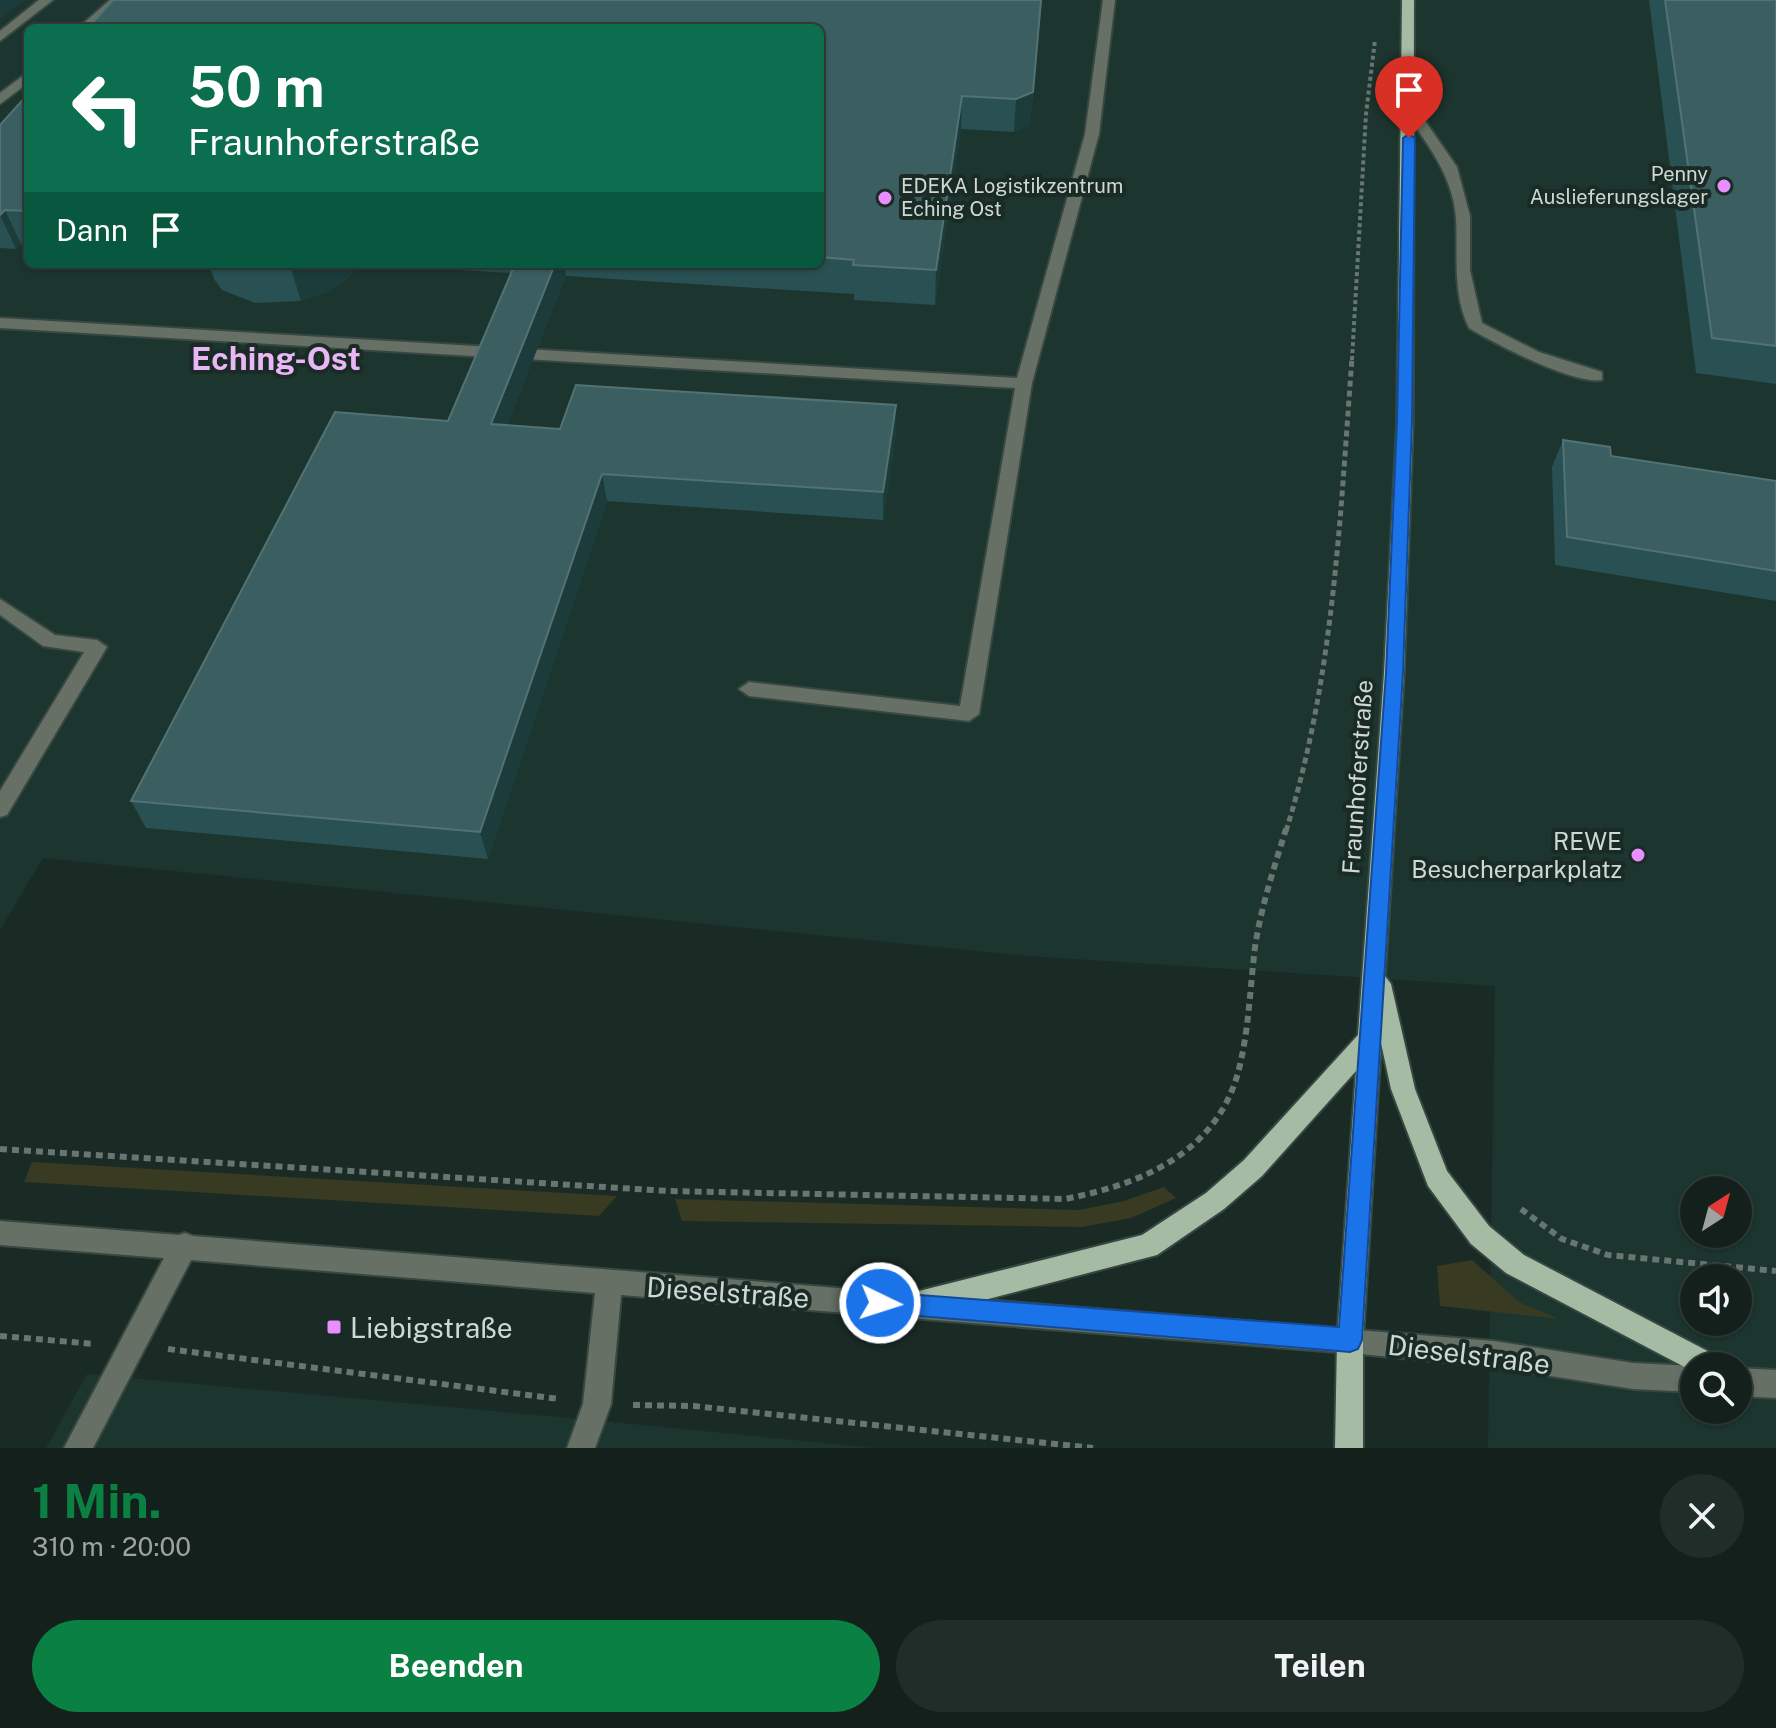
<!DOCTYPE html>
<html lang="de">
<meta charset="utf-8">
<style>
body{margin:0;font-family:"Public Sans",sans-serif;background:#212d29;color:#f1f3f6;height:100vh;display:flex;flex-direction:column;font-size:30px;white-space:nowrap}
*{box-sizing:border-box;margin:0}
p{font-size:26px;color:#9da3a3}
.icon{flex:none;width:44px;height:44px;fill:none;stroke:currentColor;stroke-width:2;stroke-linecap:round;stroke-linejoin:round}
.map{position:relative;height:1448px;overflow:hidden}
.panel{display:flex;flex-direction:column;background:#14201c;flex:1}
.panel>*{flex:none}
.guide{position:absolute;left:24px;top:24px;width:800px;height:244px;border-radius:12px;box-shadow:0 2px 6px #0004,0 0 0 2px #333e3b;background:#0b6e4f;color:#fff;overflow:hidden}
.needle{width:52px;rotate:36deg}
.fabs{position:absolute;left:1680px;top:1176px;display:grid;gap:16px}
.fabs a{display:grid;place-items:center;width:72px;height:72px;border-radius:50%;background:#14201c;box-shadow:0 2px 6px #0004,0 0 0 2px #333e3b;font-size:40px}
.pin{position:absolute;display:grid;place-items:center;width:68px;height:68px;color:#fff;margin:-82px -34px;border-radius:50% 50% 50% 0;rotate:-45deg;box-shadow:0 0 8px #0007}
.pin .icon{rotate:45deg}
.me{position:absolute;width:88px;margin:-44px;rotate:94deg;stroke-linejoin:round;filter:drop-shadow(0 0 6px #0008)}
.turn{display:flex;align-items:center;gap:28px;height:168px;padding:0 32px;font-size:36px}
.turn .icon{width:104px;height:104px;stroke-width:2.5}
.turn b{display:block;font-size:56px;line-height:68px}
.then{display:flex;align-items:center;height:76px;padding:0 32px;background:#0003;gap:16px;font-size:30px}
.round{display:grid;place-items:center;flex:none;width:84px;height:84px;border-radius:42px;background:#212d29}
.head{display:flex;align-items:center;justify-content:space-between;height:136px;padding:0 32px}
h1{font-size:48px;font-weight:700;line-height:60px;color:#0b8043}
.primary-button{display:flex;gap:16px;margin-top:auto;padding:16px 32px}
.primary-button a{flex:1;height:92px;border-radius:48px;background:#0b8043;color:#fff;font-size:32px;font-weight:700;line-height:92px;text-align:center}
.primary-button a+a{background:#212d29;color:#f1f3f6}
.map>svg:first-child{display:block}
.built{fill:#1c352e;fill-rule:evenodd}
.green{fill:#383a22}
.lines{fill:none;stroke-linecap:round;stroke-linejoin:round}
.minor-casing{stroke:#374741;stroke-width:4}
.major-casing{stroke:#374741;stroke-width:4}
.path-far2{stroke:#687671;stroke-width:4;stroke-dasharray:4 3;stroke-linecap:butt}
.path-far1{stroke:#687671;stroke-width:5;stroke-dasharray:6 4;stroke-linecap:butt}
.path{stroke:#687671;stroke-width:6;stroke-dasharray:7 5;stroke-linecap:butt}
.minor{fill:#667065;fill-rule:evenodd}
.major{fill:#a6bba4;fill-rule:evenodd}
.wall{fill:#295053}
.shaded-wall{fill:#1c3b3b}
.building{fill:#3b5f61;stroke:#527273;stroke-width:2}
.route{fill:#1a73e8;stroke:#114b97;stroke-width:2}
.poi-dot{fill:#e98efe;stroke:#1a2b25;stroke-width:3}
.labels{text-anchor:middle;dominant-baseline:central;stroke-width:8;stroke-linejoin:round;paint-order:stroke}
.far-poi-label{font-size:20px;fill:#ced8d5;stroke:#1a2b25;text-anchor:end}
.street-label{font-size:24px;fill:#ced8d5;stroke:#1a2b25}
.poi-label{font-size:24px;fill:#ced8d5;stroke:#1a2b25;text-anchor:end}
.near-street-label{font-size:28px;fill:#ced8d5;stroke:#1a2b25}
.near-poi-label{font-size:28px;fill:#ced8d5;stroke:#1a2b25;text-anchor:start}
.district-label{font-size:32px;font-weight:bold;fill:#e9b7f5;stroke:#1a2b25}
</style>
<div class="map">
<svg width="1776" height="1448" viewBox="0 0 1776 1448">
<rect width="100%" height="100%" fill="#1a2b25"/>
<g class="built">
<path d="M 0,0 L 1776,0 L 1776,1448 L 1488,1448 L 1495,986 L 1028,956 L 43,858 L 0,930 ZM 28,28 L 820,28 L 820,264 L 28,264 ZM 1694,1190 L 1738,1190 L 1738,1234 L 1694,1234 ZM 1694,1278 L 1738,1278 L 1738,1322 L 1694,1322 ZM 1694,1366 L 1738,1366 L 1738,1410 L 1694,1410 Z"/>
<polygon points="87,1374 602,1421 874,1448 46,1448"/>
</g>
<g class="green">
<polygon points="32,1162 617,1196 599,1216 24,1182"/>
<polygon points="1164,1187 1176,1198 1131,1218 1082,1227 682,1221 675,1199 1079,1210 1124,1201"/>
<polygon points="1472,1260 1519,1302 1559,1319 1440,1306 1437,1266"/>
</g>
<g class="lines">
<g class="minor-casing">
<g id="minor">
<polygon points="39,0 53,0 0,41 0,31"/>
<polygon points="110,0 123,0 92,28 78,28"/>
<polygon points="1103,0 1115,0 1099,134 1032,383 979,714 969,721 749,696 739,689 749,682 960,706 1015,388 0,328 0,318 1017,378 1085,134"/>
<polygon points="28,72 28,83 0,104 0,93"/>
<path d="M 1404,105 L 1414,105 L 1457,167 L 1470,216 L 1470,270 L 1482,323 L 1539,352 L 1602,372 L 1602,380 C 1574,385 1495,344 1469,328 C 1452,294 1458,255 1456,218 C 1453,175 1426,142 1402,108 Z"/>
<polygon points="0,599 55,635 97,640 107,647 7,815 0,817 0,791 84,652 43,646 0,615"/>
<polygon points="0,1221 179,1235 185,1233 193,1236 1494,1341 1633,1363 1694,1366 1694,1392 1633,1389 1494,1367 1350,1353 621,1295 611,1404 595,1448 567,1448 583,1404 595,1293 191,1260 93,1448 64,1448 164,1258 0,1245"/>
<polygon points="1738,1368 1776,1370 1776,1398 1738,1396"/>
</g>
</g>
<g class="major-casing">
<g id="major">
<polygon points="1402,0 1414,0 1413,422 1404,673 1385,976 1391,984 1415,1089 1447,1171 1489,1226 1524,1255 1719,1357 1723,1366 1694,1366 1694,1372 1506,1273 1471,1244 1428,1186 1391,1089 1381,1043 1363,1340 1363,1448 1335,1448 1337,1340 1356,1071 1262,1176 1224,1209 1157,1255 911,1319 902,1315 898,1306 902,1297 911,1293 1142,1235 1206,1193 1244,1160 1358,1035 1384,673 1397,422"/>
<polygon points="1738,1367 1750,1372 1754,1382 1750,1392 1740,1396"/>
</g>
</g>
<polyline class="path-far2" points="1352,360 1366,114 1375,40"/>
<path class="path-far1" d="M 1286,831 C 1334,678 1340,517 1352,358"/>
<g class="path">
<path d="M 0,1149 L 668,1191 L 1065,1199 C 1143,1184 1218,1152 1239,1069 C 1249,1029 1250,988 1255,947 C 1261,907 1274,868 1286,829"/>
<polyline points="1521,1209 1562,1239 1608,1255 1776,1271"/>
<polyline points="0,1336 95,1344"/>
<polyline points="168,1349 559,1399"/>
<polyline points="633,1405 694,1406 1093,1448"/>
</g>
<use href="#minor" class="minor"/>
<use href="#major" class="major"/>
</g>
<g class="wall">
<polygon points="113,0 1042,0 1030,125 1014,132 961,129 935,305 854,300 854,294 566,276 507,425 560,429 896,405 896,433 883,520 607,501 488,859 146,828 131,801 448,421 511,273 362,264 820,264 820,28"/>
<polygon points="1649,0 1776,0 1776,384 1696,373"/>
<polygon points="28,94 28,245 21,244 16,249 0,248 0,125"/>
<polygon points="209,264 359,264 344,282 326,292 301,301 255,303 222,290 214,279"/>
<polygon points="1563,440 1611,456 1776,481 1776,601 1555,565 1552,467"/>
</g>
<g class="shaded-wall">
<polygon points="0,0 25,0 0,19"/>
<polygon points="1041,0 1030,125 1014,132 1016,99"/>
<polygon points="962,96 961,129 935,305 936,270"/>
<polygon points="5,210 21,244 16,249 0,215"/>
<polygon points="296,264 359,264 344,282 326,292 301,301 290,266"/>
<polygon points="555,264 564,264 566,276 497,451 491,424"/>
<polygon points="896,405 896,433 883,520 883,492"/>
<polygon points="602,474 607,501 488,859 480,832"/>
</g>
<g class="building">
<polygon points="113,0 1041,0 1033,92 1016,99 962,96 936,270 853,265 854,260 820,257 820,28 88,28"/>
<polygon points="1665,0 1776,0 1776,346 1712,338"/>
<polygon points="28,94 28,211 5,210 0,215 0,125"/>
<polygon points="232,264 296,264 290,266 243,268"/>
<polygon points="515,264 555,264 491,424 560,429 576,385 896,405 883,492 602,474 480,832 131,801 335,412 448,421"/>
<polygon points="1563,440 1610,447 1611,456 1776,481 1776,571 1567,537"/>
</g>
<polygon class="route" points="1409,134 1415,138 1412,422 1403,673 1362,1340 1358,1349 1350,1352 871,1312 868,1303 871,1295 880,1292 1339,1327 1386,673 1397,422 1403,138"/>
<g class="poi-dot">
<circle cx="1724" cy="186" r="8"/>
<circle cx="885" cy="198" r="8"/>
<circle cx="1638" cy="855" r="8"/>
<rect x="326" y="1319" width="16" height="16" rx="4"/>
</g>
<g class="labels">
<g class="far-poi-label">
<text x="1708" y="174">Penny<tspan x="1708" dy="23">Auslieferungslager</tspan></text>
<text x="901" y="186" text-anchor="start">EDEKA Logistikzentrum<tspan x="901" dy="23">Eching Ost</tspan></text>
</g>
<g class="street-label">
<text transform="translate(1357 777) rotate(-86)">Fraunhoferstraße</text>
</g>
<g class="poi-label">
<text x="1622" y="841">REWE<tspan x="1622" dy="28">Besucherparkplatz</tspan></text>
</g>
<g class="near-street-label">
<text transform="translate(728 1292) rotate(4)">Dieselstraße</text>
<text transform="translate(1469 1354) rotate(7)">Dieselstraße</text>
</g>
<g class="near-poi-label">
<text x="350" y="1327">Liebigstraße</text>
</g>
<g class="district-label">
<text x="276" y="358">Eching-Ost</text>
</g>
</g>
</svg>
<div class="fabs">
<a><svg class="needle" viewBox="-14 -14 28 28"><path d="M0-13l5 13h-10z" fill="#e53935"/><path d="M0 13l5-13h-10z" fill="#9da3a3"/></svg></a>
<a><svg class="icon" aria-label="sound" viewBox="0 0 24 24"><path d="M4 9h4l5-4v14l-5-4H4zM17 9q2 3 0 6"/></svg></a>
<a><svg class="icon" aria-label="search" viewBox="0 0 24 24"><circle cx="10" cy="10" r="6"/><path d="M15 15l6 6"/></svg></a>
</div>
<div class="pin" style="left:1409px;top:138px;background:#d93025"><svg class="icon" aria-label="arrive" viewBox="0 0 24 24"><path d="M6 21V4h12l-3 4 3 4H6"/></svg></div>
<svg class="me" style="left:880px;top:1303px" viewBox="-20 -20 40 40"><circle r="17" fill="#1a73e8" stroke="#fff" stroke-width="3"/><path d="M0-11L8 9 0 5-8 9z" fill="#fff"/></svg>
<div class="guide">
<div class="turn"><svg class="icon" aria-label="left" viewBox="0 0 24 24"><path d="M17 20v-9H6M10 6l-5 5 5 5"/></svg><div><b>50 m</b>Fraunhoferstraße</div></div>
<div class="then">Dann<svg class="icon" aria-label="arrive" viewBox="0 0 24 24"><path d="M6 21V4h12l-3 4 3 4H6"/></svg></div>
</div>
</div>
<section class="panel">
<div class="head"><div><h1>1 Min.</h1><p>310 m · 20:00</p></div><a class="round"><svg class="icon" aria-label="close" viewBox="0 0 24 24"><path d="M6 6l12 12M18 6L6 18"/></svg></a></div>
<div class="primary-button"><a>Beenden</a><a>Teilen</a></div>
</section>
